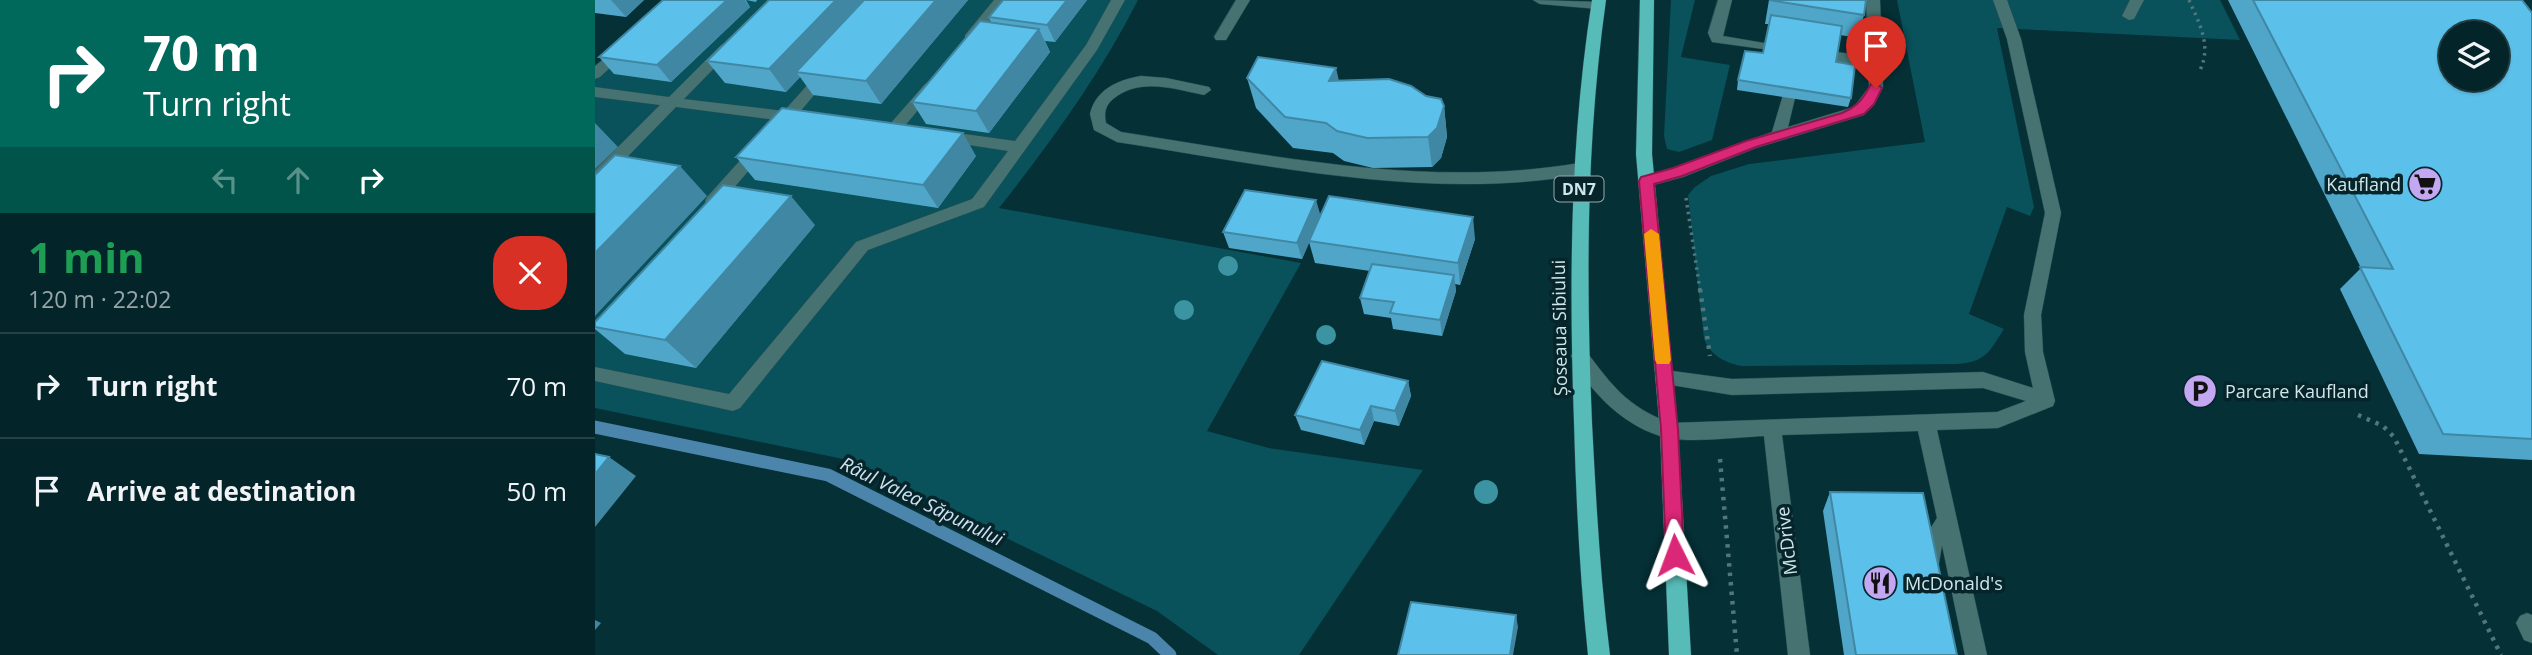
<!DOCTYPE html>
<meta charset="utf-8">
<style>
body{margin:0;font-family:"Open Sans",sans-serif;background:#0d2c30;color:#f1f3f6;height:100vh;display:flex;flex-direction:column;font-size:26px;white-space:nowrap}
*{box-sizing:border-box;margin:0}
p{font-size:23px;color:#97a4a8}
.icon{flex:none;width:38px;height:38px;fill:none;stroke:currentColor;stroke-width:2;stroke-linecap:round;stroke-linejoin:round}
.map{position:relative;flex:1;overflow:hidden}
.drawer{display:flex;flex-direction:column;background:#032428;width:595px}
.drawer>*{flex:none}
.hud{background:#00695c;color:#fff;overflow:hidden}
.tools{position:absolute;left:1844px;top:21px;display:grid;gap:14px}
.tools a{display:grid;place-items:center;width:70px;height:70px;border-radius:50%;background:#032428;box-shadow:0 2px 5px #0004,0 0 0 2px #244145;font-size:35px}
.pin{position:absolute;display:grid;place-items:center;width:60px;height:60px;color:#fff;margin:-72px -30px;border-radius:50% 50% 50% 0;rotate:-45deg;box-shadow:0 0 7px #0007}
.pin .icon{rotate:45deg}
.me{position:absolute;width:77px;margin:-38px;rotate:357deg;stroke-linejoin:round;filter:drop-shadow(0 0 5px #0008)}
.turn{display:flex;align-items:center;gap:24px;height:147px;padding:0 28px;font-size:32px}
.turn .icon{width:91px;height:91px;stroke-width:2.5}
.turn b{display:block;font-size:49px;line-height:60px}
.lanes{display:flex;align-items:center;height:66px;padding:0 28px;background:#0003;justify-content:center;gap:35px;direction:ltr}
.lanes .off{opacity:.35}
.round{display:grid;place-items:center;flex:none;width:74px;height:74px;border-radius:28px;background:#0d2c30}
.overview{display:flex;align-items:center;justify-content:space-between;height:119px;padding:0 28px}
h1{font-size:42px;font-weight:700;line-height:52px;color:#1e9e55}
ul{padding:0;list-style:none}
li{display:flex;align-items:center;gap:21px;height:105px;padding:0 28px;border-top:2px solid #244145}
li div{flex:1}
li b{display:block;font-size:26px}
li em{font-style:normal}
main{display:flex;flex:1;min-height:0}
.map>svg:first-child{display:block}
.green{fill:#09515b}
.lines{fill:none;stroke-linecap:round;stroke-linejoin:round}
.stream{stroke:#4b85ac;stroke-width:13}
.minor-casing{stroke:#254d53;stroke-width:1}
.major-casing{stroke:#254d53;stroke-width:1}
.path-far1{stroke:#52767b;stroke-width:3.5;stroke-dasharray:2.5 4.5;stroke-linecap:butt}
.path{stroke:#52767b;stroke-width:4.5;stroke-dasharray:3.5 6;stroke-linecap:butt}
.minor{fill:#467371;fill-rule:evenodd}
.major{fill:#57bcb8;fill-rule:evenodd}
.tree{fill:#3c93a1}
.wall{fill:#4fa6c9}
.shaded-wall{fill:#4087a4}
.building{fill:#5cc1ea;stroke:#4087a4;stroke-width:2;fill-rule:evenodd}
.route{fill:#db2777;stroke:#8e194d;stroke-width:2}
.slow{fill:#f59e0b}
.labels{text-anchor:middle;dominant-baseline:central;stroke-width:7;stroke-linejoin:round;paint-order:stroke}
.shield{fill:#05252a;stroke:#94acb0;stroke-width:2}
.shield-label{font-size:16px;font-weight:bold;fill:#d1e6ea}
.poi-label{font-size:18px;fill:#d1e6ea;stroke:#05252a;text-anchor:start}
.street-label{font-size:18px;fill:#d1e6ea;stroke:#05252a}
.water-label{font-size:19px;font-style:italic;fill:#d1e1f1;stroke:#05252a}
</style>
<main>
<section class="drawer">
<div class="hud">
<div class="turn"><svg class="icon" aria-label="right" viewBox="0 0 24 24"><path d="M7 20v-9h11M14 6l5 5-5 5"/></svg><div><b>70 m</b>Turn right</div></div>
<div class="lanes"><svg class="icon off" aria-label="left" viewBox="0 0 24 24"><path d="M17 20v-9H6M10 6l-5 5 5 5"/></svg><svg class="icon off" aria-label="ahead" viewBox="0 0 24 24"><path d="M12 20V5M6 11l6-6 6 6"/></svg><svg class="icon" aria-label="right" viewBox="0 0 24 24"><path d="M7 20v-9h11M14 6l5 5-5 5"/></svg></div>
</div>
<div class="overview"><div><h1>1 min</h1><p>120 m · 22:02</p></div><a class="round" style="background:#d93025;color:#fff"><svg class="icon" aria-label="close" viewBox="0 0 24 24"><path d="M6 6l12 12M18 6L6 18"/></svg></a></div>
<ul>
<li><svg class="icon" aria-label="right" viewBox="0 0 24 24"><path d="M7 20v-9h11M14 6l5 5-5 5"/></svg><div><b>Turn right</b></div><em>70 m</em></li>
<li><svg class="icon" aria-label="arrive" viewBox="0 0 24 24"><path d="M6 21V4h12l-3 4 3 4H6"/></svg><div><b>Arrive at destination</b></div><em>50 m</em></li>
</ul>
</section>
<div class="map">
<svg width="1937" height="655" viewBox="0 0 1937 655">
<rect width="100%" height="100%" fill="#043036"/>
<g class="green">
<path d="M 81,0 L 543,0 C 505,75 456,142 404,208 L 706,263 L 612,431 L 674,448 L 828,470 L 704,655 L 623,655 L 562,611 L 248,459 L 0,408 L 0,74 Z"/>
<polygon points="1076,0 1100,0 1086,57 1135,65 1117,140 1084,152 1072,149 1069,136"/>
<path d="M 1302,0 L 1625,0 L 1645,40 L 1402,28 L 1439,207 L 1435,216 L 1412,207 L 1374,314 L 1409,329 C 1394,352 1391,362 1362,364 L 1147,366 C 1130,363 1116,356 1109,339 L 1093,195 L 1100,187 L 1116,176 L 1154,164 L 1330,142 Z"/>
</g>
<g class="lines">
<polyline class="stream" points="0,427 233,475 557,638 575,655"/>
<g class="minor-casing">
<g id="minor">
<polygon points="399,0 413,0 380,41 370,41 370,35"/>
<polygon points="516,0 530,0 502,50 389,207 273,250 145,408 138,411 0,381 0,367 134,394 261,242 377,199 413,151 348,141 343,140 340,136 343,132 348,131 420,141 491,45"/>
<polygon points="641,0 655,0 631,40 621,40 619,37"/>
<polygon points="938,0 1008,2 1010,5 1003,9 945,4"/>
<polygon points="1123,0 1137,0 1128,36 1175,44 1175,50 1117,42 1113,33"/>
<polygon points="1271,0 1285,0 1288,87 1279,105 1269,115 1161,148 1088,177 1051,187 1045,185 1043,181 1045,177 1078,168 1177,132 1188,95 1193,93 1200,98 1193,127 1259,107 1274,87 1273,66 1241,62 1234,57 1241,52 1273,56"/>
<path d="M 1398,0 L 1412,0 L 1426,39 L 1466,213 L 1446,315 L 1448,352 L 1460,401 L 1458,406 L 1403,428 L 1342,430 L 1392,655 L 1370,655 L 1347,545 L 1343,569 L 1336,571 L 1329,569 C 1320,550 1332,534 1342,518 L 1323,431 L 1187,435 L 1215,655 L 1193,655 L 1169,436 C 1146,437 1091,443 1072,438 C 1031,428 995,393 976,356 L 979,351 L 985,349 L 991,351 C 1018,387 1032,406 1075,423 L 1402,412 L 1431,401 L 1388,388 L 1137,395 L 1070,384 L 1064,382 L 1061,377 L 1064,372 L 1070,370 L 1137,379 L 1388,372 L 1438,388 L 1430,352 L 1429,315 L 1450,213 L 1412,39 Z"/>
<polygon points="1535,0 1549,0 1539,19 1534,20 1527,16"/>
<polygon points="131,43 136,45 136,51 89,99 189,111 224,72 229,70 236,75 204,113 209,118 207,122 196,122 187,128 182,127 181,120 81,107 6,184 0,186 0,170 65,105 0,97 0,87 74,97 126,45"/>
<polygon points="26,45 31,47 31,53 5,77 0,79 0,66"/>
<path d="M 546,76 L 571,78 L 614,87 L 616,90 L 609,95 C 579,89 545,77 518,99 C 510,106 509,113 511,123 L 526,132 C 676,155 832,189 984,163 L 992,169 L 984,175 C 832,201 673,165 522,142 L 499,130 L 495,114 C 501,89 523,80 546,76 Z"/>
<polygon points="335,82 342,87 304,133 280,132 277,128 280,124 295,124 330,84"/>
<polygon points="164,144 172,149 169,153 124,205 112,205 110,201 112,197 159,145"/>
<polygon points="1932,613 1937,615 1937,643 1929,640 1921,623 1925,616"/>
</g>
</g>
<g class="major-casing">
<g id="major">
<path d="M 997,0 L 1011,0 C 991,141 991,281 997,423 C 1001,500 1005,578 1015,655 L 993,655 C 985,578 981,500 979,422 C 974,280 975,141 997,0 Z"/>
<polygon points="1045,0 1059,0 1057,154 1083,431 1096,655 1074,655 1065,431 1041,154"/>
</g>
</g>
<g class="path-far1">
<path d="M 1594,0 C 1604,23 1617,45 1605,70"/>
<polyline points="1091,198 1105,290"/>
</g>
<g class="path">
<polyline points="1105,289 1115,356"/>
<polyline points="1763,415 1788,426 1799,437 1906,655"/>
<polyline points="1125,459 1142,655"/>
</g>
<use href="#minor" class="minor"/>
<use href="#major" class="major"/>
</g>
<g class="tree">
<circle cx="633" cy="266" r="10"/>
<circle cx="589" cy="310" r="10"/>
<circle cx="731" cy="335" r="10"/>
<circle cx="891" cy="492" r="12"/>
</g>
<g class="wall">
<polygon points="0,0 49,0 31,17 0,13"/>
<polygon points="68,0 162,0 161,2 151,0 155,7 76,82 19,74 4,57"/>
<polygon points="174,0 373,0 286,104 218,95 205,77 191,92 130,83 112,61"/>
<polygon points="408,0 492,0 460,42 450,41 455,52 394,133 331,124 317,102 396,22 394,17"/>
<polygon points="1174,0 1269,15 1263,38 1245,35 1241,62 1256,98 1253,107 1142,90 1143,80 1168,53 1174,24 1170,24"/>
<polygon points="1633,0 1927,0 1937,13 1937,460 1824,454 1745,289 1766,268"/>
<polygon points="652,78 744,80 831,96 849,106 852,137 846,158 837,167 778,168 749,161 738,153 698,148 661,108"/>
<polygon points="381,156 343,208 160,180 141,157"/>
<polygon points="725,216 880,239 865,285 860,284 861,291 847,336 798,329 796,318 769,314 765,298 775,271 720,263 714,242 707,259 634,248 628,232"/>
<polygon points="220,225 101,368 30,354 0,329 0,322"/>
<polygon points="813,381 816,396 804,426 779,421 769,445 706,430 700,415"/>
<polygon points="1235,492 1362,655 1249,655 1228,511"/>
</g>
<g class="shaded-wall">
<polygon points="16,0 49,0 31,17"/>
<polygon points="132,0 150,0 155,7 76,82 62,65"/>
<polygon points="241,0 277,0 201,72 205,77 191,92 174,69"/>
<polygon points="341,0 373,0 286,104 271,81"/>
<polygon points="472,0 492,0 460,42 452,25"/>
<polygon points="444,29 455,52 394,133 381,111"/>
<polygon points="741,68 748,98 734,81"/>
<polygon points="849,106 852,137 846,158 837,167 833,137"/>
<polygon points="0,123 23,147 0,169"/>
<polygon points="368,133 381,156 343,208 328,185"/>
<polygon points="85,166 112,196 0,316 0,253"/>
<polygon points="196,196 220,225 101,368 70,340"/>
<polygon points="721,200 726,217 707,259 702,243"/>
<polygon points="878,217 880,239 865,285 863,263"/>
<polygon points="859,275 861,291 847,336 845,320"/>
<polygon points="813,381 816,396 804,426 800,411"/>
<polygon points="776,406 779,421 769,445 765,430"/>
<polygon points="14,457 41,476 0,527 0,474"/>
<polygon points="921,615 923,627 918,655 915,655"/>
<polygon points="0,620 6,623 0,630"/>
</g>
<g class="building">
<polygon points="68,0 132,0 62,65 4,57"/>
<polygon points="174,0 241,0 174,69 112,61"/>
<polygon points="269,0 341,0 271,81 201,72"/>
<polygon points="408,0 472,0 452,25 394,17"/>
<polygon points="1174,0 1271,0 1269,15"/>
<path d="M 1658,0 L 1927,0 L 1937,13 L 1937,439 L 1848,434 L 1765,267 L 1798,269 ZM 1857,33 L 1902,33 L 1902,79 L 1857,79 Z"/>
<polygon points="1176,15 1247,26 1241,62 1260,65 1256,98 1143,80 1150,51 1168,53"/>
<polygon points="385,21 444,29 381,111 317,102"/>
<polygon points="663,57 741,68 734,81 794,79 816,86 831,96 846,99 849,106 842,128 833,137 772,138 742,131 731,123 690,117 652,78"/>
<polygon points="187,108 368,133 328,185 141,157"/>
<polygon points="20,155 85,166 0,253 0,175"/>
<polygon points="128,185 196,196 70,340 0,327 0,322"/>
<polygon points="650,190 721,200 702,243 628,232"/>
<polygon points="734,196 878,217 863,263 714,241"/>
<polygon points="777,264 859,275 845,320 795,313 799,302 765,298"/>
<polygon points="727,361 813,381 800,411 776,406 765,430 700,415"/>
<polygon points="0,454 14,457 0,474"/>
<polygon points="1235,492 1328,493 1362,655 1261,655"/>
<polygon points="816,602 921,615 915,655 803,655"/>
</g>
<path class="route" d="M 1281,83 L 1287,88 L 1279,104 L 1269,114 L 1161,147 L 1087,176 L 1059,184 L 1083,430 L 1089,555 L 1087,561 L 1080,564 L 1074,561 L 1071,555 L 1066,430 L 1044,181 L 1046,177 L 1078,168 L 1151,141 L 1247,113 C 1263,106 1268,99 1276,84 Z"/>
<polygon class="slow" points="1056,229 1064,234 1076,360 1074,364 1062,364 1060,360 1049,234"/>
<defs>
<g id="supermarket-disc" transform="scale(1.75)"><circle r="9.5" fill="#c3a7f2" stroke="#05252a"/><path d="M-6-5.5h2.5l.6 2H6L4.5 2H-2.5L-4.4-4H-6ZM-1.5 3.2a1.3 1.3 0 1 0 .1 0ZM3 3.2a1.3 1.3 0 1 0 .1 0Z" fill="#111"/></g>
<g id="parking-disc" transform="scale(1.75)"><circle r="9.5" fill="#c3a7f2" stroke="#05252a"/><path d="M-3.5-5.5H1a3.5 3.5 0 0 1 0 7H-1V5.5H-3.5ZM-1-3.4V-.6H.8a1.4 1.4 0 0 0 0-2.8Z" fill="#111"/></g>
<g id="restaurant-disc" transform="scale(1.75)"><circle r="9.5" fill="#c3a7f2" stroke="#05252a"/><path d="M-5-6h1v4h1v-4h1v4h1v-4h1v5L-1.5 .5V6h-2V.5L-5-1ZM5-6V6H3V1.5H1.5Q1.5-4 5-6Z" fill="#111"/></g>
</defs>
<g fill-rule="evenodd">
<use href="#supermarket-disc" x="1830" y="184"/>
<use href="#parking-disc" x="1605" y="391"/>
<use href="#restaurant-disc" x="1285" y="583"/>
</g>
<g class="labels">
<rect class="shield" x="959.5" y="176.5" width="49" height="25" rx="5"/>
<g class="shield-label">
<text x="984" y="189">DN7</text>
</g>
<g class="poi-label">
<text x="1806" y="184" text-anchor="end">Kaufland</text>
<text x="1630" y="391">Parcare Kaufland</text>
<text x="1310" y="583">McDonald's</text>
</g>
<g class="street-label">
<text transform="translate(964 328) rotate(-91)">Șoseaua Sibiului</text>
<text transform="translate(1191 541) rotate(-97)">McDrive</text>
</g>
<g class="water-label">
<text transform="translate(327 501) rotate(26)">Râul Valea Săpunului</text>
</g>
</g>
</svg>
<div class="tools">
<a><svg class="icon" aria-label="layers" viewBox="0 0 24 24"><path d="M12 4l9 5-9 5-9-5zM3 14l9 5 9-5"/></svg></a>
</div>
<div class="pin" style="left:1281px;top:88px;background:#d93025"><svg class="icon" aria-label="arrive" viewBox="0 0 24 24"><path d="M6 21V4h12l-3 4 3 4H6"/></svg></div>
<svg class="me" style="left:1080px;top:555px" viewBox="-20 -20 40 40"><path d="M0-17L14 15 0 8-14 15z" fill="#db2777" stroke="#fff" stroke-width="4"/></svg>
</div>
</main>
